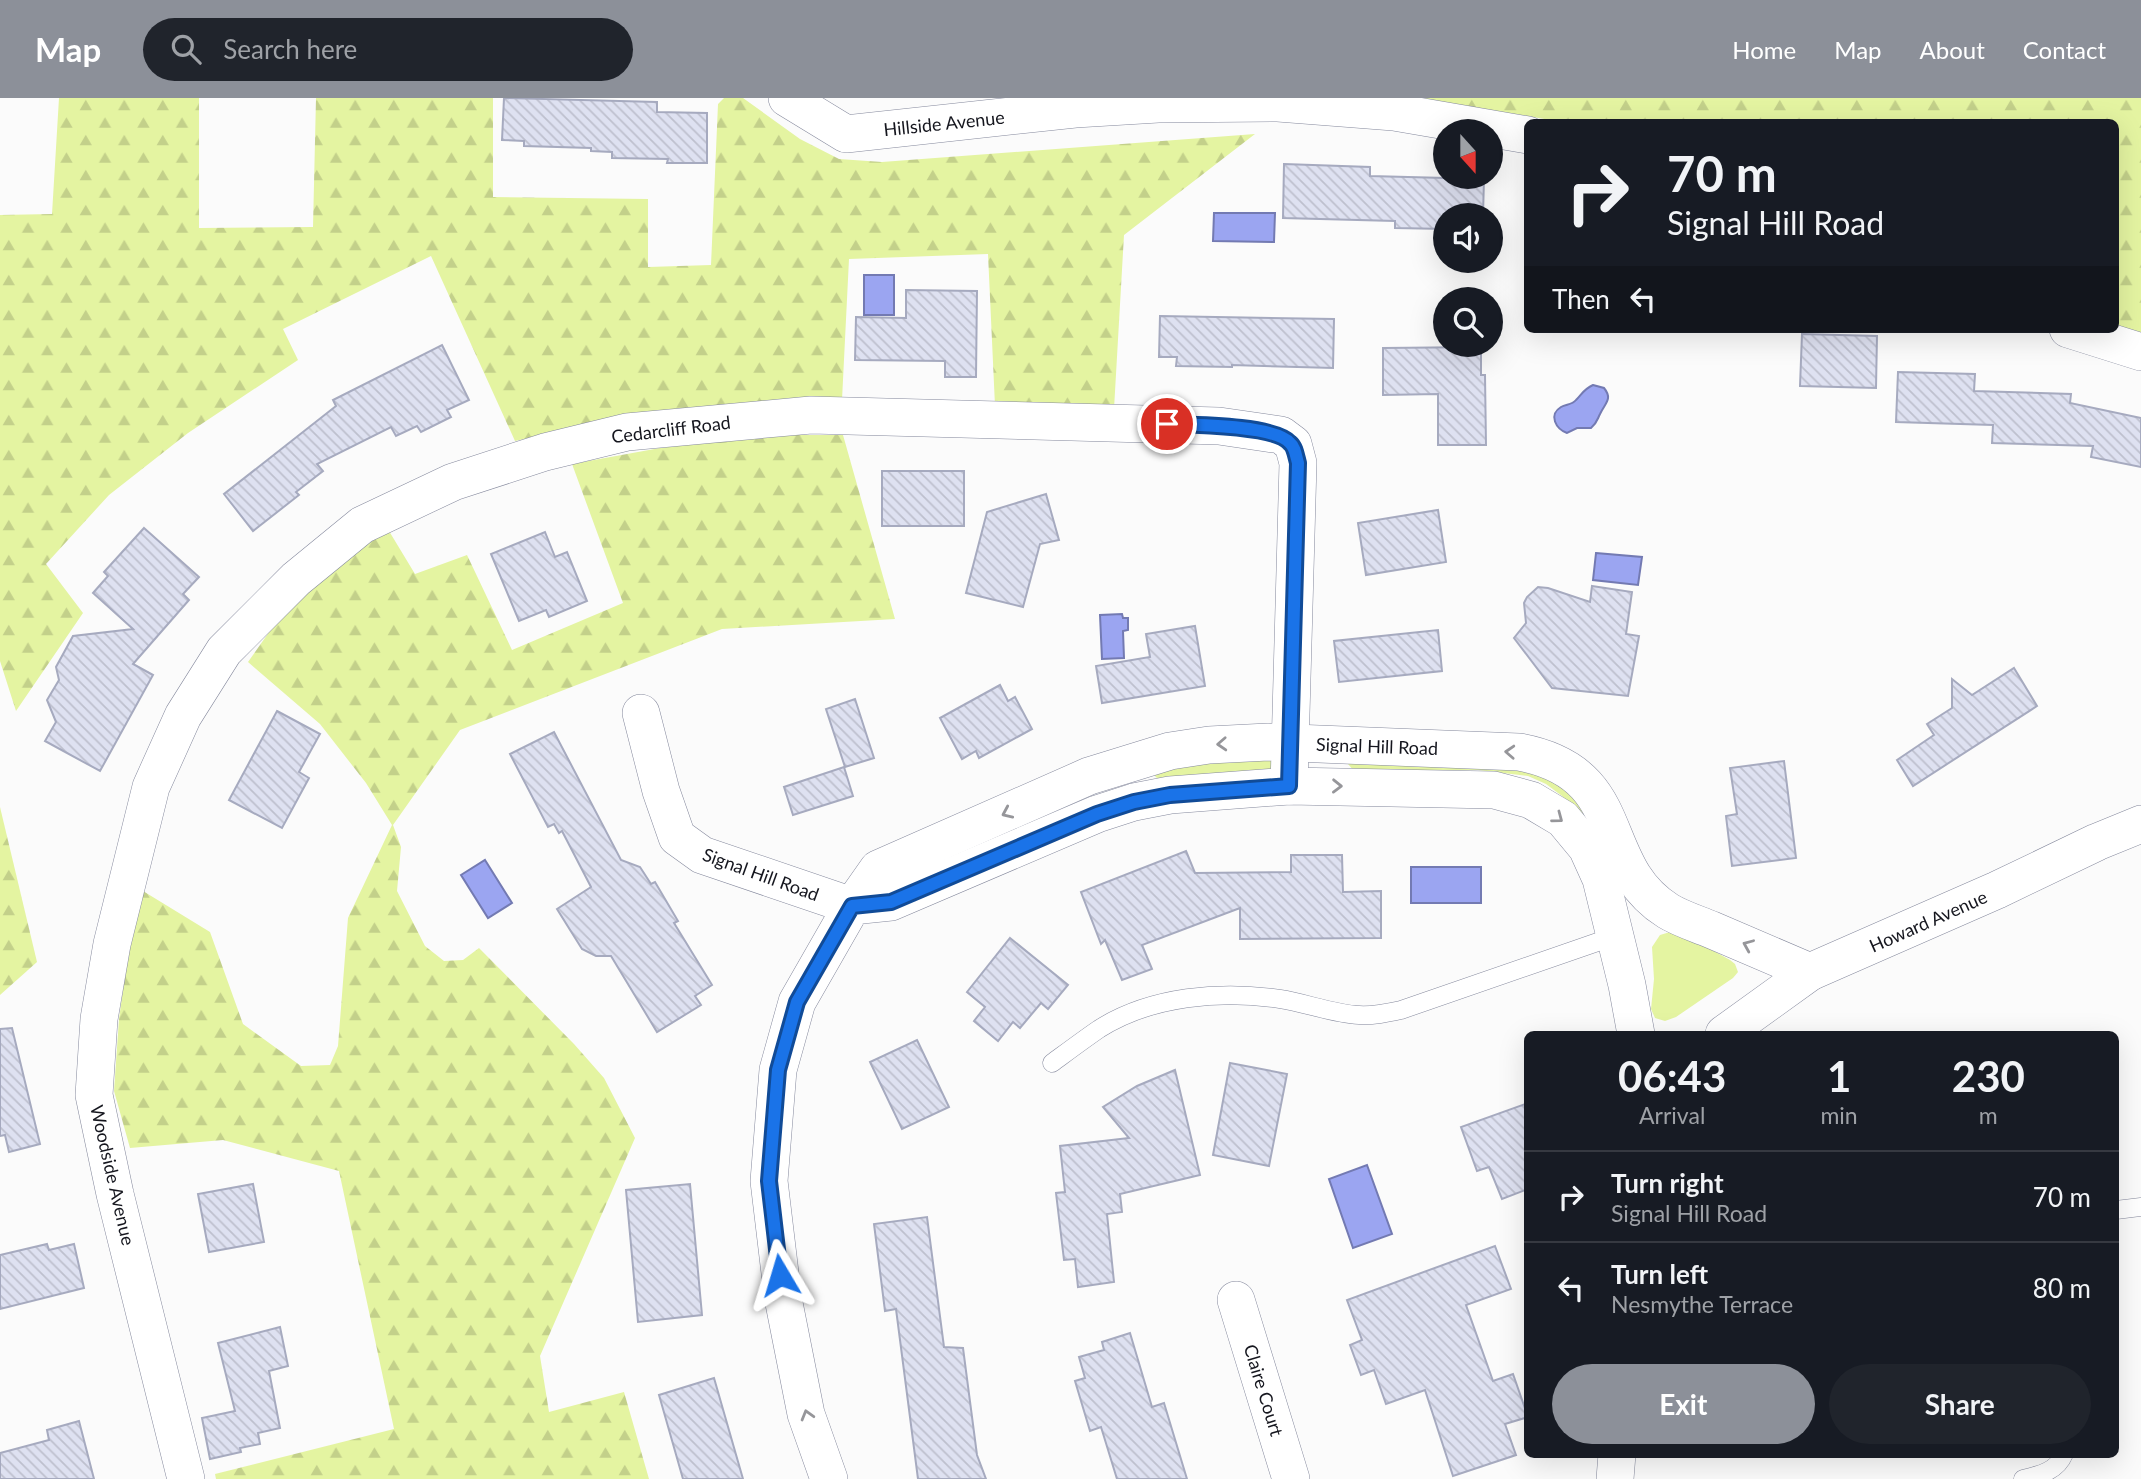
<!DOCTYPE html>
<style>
body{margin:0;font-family:Lato,sans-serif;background:#20242c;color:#f1f3f6;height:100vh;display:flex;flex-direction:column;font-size:26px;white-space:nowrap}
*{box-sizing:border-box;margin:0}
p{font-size:23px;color:#9ea1a6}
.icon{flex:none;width:38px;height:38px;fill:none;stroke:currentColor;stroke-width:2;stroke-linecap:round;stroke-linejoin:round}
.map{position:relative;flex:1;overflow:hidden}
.sheet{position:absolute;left:1524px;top:933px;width:595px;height:427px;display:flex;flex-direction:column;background:#171b24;border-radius:10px;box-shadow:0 7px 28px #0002}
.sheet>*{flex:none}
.banner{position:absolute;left:1524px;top:21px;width:595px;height:214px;border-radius:10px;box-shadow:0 7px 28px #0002;background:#171b24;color:#f1f3f6;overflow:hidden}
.needle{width:46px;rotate:159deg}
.buttons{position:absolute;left:1433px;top:21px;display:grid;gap:14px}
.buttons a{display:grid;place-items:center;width:70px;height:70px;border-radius:50%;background:#171b24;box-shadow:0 7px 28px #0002;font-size:35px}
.pin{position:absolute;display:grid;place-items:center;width:60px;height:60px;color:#fff;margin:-30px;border:4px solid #fff;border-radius:50%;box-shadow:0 2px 7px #0007}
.me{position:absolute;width:77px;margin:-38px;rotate:353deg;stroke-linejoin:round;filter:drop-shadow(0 0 5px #0008)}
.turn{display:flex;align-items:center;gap:24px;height:147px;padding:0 28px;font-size:32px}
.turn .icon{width:91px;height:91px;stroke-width:2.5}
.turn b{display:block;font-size:49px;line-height:60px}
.then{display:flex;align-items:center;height:66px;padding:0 28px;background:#0003;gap:14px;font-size:26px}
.eta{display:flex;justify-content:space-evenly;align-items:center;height:119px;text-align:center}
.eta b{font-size:42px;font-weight:700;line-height:49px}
.button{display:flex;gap:14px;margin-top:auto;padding:14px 28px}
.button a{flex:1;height:80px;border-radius:42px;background:#8c9099;color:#fff;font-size:28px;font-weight:700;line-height:80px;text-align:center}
.button a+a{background:#20242c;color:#f1f3f6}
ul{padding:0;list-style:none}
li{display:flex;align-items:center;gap:21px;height:91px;padding:0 28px;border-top:2px solid #363941}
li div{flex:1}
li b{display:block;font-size:26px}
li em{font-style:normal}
header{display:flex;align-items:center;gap:42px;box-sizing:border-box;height:98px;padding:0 35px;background:#8c9099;color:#fff}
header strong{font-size:33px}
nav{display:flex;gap:38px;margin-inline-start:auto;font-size:24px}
.search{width:490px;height:63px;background:#20242c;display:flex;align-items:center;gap:18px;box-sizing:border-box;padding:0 24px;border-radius:38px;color:#9ea1a6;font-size:26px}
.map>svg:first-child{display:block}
.grass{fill:#e4f4a1}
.forest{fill:url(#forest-firs)}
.water{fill:#9ba5f1;stroke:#737ab2;stroke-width:2}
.building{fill:url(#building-back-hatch);stroke:#a6aabf;stroke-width:2}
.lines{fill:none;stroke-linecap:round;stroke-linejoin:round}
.service-casing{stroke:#85899d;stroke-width:19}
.minor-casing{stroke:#85899d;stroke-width:38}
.service{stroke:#fff;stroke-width:18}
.minor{stroke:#fff;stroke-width:37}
.oneway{stroke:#96969a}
.route-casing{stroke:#114b97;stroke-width:18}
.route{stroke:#1a73e8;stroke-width:12}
.labels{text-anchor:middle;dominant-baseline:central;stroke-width:5;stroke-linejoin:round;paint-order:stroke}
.street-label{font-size:18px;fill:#15161e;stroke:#fff}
</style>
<header>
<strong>Map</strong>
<div class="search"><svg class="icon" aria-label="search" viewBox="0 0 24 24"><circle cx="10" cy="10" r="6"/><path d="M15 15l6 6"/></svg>Search here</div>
<nav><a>Home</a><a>Map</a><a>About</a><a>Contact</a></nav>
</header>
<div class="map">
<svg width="2141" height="1381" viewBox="0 0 2141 1381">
<defs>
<pattern id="forest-firs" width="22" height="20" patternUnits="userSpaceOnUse" patternTransform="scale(1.75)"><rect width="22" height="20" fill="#e4f4a1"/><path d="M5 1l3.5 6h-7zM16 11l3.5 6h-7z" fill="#c3d08a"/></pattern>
<pattern id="building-back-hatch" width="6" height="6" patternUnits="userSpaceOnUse" patternTransform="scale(1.75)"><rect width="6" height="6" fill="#dee1f1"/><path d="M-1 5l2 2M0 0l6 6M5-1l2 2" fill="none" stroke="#bec0ce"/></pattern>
</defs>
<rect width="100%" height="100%" fill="#fbfbfb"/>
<g class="grass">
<polygon points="1277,659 1271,673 1158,681 1151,674 1152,669"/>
<polygon points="1350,661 1530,671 1566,690 1605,741 1562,698 1546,686 1528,678 1478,672 1354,673 1348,666"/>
<polygon points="1670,834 1685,837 1730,862 1735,866 1738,874 1733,880 1676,919 1665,923 1655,920 1651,911 1654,881 1652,849 1660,837"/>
</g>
<g class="forest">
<polygon points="59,0 199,0 199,130 313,129 316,0 493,0 493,99 648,101 648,169 711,167 718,6 724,0 743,0 800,41 839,61 882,64 1255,36 1124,137 1114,311 995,308 988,156 849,161 842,302 718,307 633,317 515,343 431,158 283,231 298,262 188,335 109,397 46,466 83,515 16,613 0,563 0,117 52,116"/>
<path d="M 1359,0 L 2141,0 L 2141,235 L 2116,229 L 2116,24 L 1562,24 C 1494,12 1427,2 1359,0 Z"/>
<polygon points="769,337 843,337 895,521 722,531 460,632 393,727 401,749 397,793 425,848 444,863 463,862 479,850 574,946 604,980 635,1040 540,1258 549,1314 624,1294 649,1381 216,1381 215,1376 394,1331 339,1073 223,1042 130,1050 114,993 119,921 128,855 143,793 210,834 243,926 301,968 330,967 338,948 348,820 392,727 366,685 320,626 248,564 279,520 335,465 389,433 415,476 467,457 512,552 623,505 572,366 660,350"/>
<polygon points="0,709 37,864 0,897"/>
</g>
<g class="water">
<polygon points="1214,115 1275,115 1274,144 1213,143"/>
<rect x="864" y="177" width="30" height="40"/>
<path d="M 1593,287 L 1604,290 C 1613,301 1605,305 1600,316 C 1597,322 1597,325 1591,330 L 1577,330 L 1567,335 C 1556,331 1548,317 1561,309 C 1566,306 1572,307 1576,302 C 1582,296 1584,291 1593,287 Z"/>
<polygon points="1596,455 1642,459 1638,487 1593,482"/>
<polygon points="1122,516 1123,520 1128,520 1128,532 1123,533 1124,560 1102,561 1100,517"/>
<polygon points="485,762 512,805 488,820 461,777"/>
<rect x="1411" y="769" width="70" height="36"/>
<polygon points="1367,1067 1392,1136 1353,1150 1329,1081"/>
</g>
<g class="building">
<polygon points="504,0 657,4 657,14 707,15 707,65 667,65 668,61 612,60 612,54 591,53 591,50 524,48 524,43 502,42"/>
<polygon points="1284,66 1370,69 1370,78 1484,81 1483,117 1446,117 1446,131 1395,130 1395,123 1283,120"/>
<polygon points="906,192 977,193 976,279 945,279 945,263 855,262 856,219 906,220"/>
<polygon points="1160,218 1334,221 1333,270 1232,267 1232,269 1176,268 1177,259 1159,259"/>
<polygon points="1802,236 1877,238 1876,290 1800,288"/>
<polygon points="442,247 469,302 447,312 451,319 421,334 417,328 396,338 391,329 317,366 323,373 296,394 299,397 253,433 224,396 336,308 333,302"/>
<polygon points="1481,249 1481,277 1485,277 1486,347 1438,347 1438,296 1383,297 1383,250"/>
<polygon points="1898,274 1975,276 1974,293 2071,296 2070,305 2141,320 2141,369 2091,359 2093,348 1992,345 1993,327 1896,324"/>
<rect x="882" y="373" width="82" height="55"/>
<polygon points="1046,396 1059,442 1040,446 1023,509 966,495 987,414"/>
<polygon points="1438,412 1446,464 1366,477 1358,425"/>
<polygon points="144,430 199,479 183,496 189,502 133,566 153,577 100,673 45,643 56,624 47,602 59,582 56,569 73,538 133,531 93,495 108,478 104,474"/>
<polygon points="545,434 555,459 567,454 587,503 549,519 546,512 519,523 491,456"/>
<polygon points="1592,488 1632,494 1626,536 1639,538 1628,598 1552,590 1514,540 1526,525 1524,505 1527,499 1538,489 1548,490 1590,504"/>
<polygon points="1195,528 1205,588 1102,605 1096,568 1150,559 1146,536"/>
<polygon points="1438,532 1442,573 1339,584 1334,543"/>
<polygon points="2014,570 2037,608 1913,688 1897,662 1934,637 1927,626 1952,610 1952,581 1972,597"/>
<polygon points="1000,587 1008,603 1015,599 1032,631 979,660 976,653 962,661 940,620"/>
<polygon points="855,601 874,660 845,669 826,611"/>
<polygon points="277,613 320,636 299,674 309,680 282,730 229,702"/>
<polygon points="554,634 621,762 640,769 651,786 655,784 678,823 674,825 712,887 695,898 701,907 657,934 611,858 596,858 582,851 557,811 591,789 562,733 559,735 554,726 548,729 510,656"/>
<polygon points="1784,663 1796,760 1732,768 1726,718 1737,716 1730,670"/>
<polygon points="844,669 853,698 793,717 784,689"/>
<polygon points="1186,753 1195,775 1291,774 1291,757 1342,757 1343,794 1381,793 1381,840 1240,841 1240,810 1142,847 1152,871 1122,882 1105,842 1101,846 1081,794"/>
<polygon points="1010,840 1068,887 1048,911 1041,905 1020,930 1013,924 998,943 974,923 985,909 967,894"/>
<polygon points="12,930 40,1046 9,1054 5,1037 0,1038 0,931"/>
<polygon points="917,942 949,1009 902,1031 870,964"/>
<polygon points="1230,965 1287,976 1269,1068 1213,1057"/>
<polygon points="1175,972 1200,1077 1120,1096 1122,1114 1107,1116 1114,1184 1078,1189 1075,1161 1064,1162 1056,1095 1065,1094 1060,1048 1129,1040 1103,1009 1137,988"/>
<polygon points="1528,1005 1528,1091 1502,1101 1489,1069 1477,1073 1461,1029"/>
<polygon points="253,1086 264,1144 209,1154 198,1096"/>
<polygon points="690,1086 702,1217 638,1224 626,1092"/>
<polygon points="927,1119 944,1249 963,1250 977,1357 986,1381 918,1381 896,1211 885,1213 874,1126"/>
<polygon points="47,1146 49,1152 74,1146 84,1190 0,1211 0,1157"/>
<polygon points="1495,1148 1511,1191 1466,1207 1493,1283 1513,1276 1528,1319 1505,1326 1516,1357 1453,1378 1425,1292 1386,1306 1374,1272 1361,1277 1350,1247 1362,1242 1347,1202"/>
<polygon points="280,1229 288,1268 269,1273 280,1330 258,1335 260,1346 240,1350 241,1354 210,1361 202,1320 235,1313 218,1245"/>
<polygon points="1130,1235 1152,1309 1164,1305 1187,1381 1117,1381 1101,1329 1090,1333 1075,1283 1085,1280 1079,1259 1104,1252 1102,1244"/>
<polygon points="714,1280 743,1381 683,1381 659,1297"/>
<polygon points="79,1323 94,1381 0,1381 0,1355 49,1342 47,1332"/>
</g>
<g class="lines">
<g class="service-casing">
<g id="service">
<path d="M 1052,965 C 1067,954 1083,942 1099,931 C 1151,898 1221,892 1280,901 C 1306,905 1334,916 1359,917 C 1373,918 1387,915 1401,912 L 1615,838"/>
<polyline points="2116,1112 2141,1109"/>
<path d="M 2023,1381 C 2040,1377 2057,1373 2064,1356"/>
</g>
</g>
<g class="minor-casing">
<g id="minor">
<polyline points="787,0 846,36 1075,11 1158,6 1278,5 1394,14 1528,37"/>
<polyline points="2068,231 2141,254"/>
<path d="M 641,615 L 661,693 L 677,739 L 702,757 L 852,808 L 878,771 L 1089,678 L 1170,653 L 1209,647 L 1268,644 L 1519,654 C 1633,675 1593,766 1668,813 C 1681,821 1698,826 1712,832 C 1745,846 1778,860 1810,874"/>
<polyline points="1724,936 1810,874 1997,792 2097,744 2141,726"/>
<polyline points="1236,1202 1291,1381"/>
<polyline points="186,1381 115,1096 94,997 99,921 112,846 151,689 183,618 224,553 296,481 362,427 453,384 545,354 627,334 811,317 1219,328 1281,337 1293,346 1298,365 1289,688"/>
<polyline points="829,1381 806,1316 783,1200 769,1083 778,972 797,904 852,808 891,804 1097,716 1134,704 1170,697 1289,688 1494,692 1531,702 1563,721 1587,750 1601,781 1627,887 1636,936"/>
<polyline points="1615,1381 1617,1356"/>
</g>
</g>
<use href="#service" class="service"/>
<use href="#minor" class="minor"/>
</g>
<defs><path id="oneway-chevron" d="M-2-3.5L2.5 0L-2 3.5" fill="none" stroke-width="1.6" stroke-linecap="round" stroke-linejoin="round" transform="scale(1.75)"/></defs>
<g class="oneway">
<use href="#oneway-chevron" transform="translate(1222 646) rotate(177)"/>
<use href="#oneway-chevron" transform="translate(1510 654) rotate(-177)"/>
<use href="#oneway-chevron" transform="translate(1337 688) rotate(1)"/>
<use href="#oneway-chevron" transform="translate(1007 715) rotate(156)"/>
<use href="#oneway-chevron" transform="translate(1558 720) rotate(37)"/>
<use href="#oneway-chevron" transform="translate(1748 847) rotate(-157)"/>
<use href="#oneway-chevron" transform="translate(807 1317) rotate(-106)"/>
</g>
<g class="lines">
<g class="route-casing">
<path id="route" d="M 780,1177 L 769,1083 L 778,972 L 797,904 L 852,808 L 891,804 L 1097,716 L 1134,704 L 1170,697 L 1289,688 L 1298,365 C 1296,358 1295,349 1290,345 C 1275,327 1192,327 1167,326"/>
</g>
<use href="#route" class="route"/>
</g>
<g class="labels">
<g class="street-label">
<text transform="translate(944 25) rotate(-6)">Hillside Avenue</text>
<text transform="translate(671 331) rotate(-7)">Cedarcliff Road</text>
<text transform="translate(1377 648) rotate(2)">Signal Hill Road</text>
<text transform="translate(761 776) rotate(20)">Signal Hill Road</text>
<text transform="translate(1928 823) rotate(-24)">Howard Avenue</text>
<text transform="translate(113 1077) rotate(77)">Woodside Avenue</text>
<text transform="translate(1264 1292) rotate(73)">Claire Court</text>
</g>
</g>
</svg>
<div class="buttons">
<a><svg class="needle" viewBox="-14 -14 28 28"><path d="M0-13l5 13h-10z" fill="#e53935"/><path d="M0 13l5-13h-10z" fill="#9ea1a6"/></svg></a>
<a><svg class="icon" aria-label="sound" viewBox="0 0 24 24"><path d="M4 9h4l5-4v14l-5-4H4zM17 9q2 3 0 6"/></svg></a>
<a><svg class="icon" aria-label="search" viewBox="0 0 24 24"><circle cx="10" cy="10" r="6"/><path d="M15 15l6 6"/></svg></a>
</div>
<div class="pin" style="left:1167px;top:326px;background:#d93025"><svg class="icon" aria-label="arrive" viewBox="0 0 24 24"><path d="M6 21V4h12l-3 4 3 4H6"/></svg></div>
<svg class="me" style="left:780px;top:1177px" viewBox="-20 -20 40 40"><path d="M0-17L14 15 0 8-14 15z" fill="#1a73e8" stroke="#fff" stroke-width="4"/></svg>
<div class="banner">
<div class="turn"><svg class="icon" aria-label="right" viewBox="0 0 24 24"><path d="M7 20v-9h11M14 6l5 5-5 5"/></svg><div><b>70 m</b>Signal Hill Road</div></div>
<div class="then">Then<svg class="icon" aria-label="left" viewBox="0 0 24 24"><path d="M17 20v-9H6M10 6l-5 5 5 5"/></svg></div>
</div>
<section class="sheet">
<div class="eta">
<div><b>06:43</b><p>Arrival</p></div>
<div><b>1</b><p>min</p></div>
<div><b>230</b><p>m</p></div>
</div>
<ul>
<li><svg class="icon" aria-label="right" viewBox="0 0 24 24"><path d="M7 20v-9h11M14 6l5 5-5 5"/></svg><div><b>Turn right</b><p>Signal Hill Road</p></div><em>70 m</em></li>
<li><svg class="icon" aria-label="left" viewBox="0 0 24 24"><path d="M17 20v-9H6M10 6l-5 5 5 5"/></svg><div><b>Turn left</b><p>Nesmythe Terrace</p></div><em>80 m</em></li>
</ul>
<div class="button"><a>Exit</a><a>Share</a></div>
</section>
</div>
